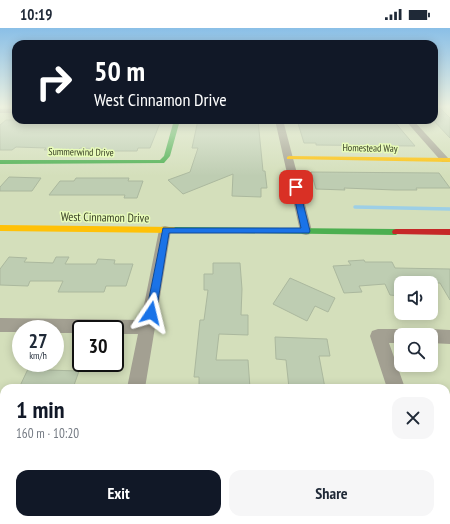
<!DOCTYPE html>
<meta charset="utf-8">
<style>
body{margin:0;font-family:"PT Sans Narrow",sans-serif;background:#f6f6f7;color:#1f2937;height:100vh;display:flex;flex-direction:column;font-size:15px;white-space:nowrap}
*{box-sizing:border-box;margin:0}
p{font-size:13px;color:#747a83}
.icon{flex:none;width:22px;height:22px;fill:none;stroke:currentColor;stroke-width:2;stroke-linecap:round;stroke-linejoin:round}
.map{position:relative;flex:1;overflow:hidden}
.sheet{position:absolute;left:0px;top:356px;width:450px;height:140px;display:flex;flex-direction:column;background:#fff;border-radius:12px 12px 0 0;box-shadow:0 2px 10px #0003}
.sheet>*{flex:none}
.guide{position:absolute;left:12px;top:12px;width:426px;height:84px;border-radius:12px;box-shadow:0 2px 10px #0003;background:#111827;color:#fff;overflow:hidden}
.buttons{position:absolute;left:394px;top:248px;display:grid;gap:8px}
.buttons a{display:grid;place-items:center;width:44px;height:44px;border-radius:8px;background:#fff;box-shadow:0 2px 10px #0003;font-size:20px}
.speed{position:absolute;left:12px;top:292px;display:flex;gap:8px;font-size:20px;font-weight:700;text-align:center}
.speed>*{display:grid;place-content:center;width:52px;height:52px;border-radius:50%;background:#fff;box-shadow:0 2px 10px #0003;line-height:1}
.speed small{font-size:10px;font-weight:400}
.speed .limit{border:2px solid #111;border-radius:6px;background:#fff;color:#111}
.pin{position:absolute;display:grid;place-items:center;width:34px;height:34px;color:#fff;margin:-17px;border-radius:8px;box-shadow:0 2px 6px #0006}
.me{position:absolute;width:44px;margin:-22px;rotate:10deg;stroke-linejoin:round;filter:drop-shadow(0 0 3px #0008)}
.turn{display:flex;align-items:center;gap:14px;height:84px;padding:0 16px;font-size:18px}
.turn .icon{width:52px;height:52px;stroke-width:2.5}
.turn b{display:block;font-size:28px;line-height:34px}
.round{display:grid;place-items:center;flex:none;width:42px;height:42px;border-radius:12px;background:#f6f6f7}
.head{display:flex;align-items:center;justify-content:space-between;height:68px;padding:0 16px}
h1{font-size:24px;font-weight:700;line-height:30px;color:#111827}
.cta{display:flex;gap:8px;margin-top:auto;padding:8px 16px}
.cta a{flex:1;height:46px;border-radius:12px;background:#111827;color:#fff;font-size:16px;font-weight:700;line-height:46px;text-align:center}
.cta a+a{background:#f6f6f7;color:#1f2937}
.status{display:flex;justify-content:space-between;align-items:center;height:28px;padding:0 20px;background:#fff;direction:ltr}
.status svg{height:11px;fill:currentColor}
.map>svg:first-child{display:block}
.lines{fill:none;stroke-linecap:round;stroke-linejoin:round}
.stream{stroke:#9dcfe6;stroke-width:3.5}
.building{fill:#becdb2;stroke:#abb89e}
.street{fill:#a3a092;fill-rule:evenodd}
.fast{fill:#4caf50;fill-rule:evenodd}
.slow{fill:#ffc107;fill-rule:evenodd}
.jam{fill:#c62828;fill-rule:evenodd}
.route{fill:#1a73e8;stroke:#114b97}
.labels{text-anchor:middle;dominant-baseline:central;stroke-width:3;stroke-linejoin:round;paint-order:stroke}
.far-street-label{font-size:10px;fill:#373e24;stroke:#e8fcb9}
.street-label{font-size:12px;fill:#373e24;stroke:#e8fcb9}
</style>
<div class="status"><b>10:19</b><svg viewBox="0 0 49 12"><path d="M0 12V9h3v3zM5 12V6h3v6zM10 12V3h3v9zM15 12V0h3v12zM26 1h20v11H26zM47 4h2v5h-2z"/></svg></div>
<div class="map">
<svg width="450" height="496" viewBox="0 0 450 496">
<rect width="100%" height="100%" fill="#d4dfbb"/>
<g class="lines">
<polyline class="stream" points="355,179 450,181"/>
</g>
<g class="building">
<polygon points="434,78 438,78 450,90 450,110 434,93"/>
<polygon points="6,92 149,93 149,95 160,95 150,120 138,120 137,123 104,123 106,121 80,120 78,122 44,122 46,120 16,119 12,122 0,122 0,97"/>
<polygon points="198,92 258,92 263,143 265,143 267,160 261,160 261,169 232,168 233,146 183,166 168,152 190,144 198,120 192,120"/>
<polygon points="297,92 393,92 415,118 316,117 316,115 304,115"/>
<polygon points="311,144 439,145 450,160 416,160 417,162 395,162 344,160 345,162 316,161"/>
<polygon points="9,149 41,150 32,163 0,163 0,159"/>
<polygon points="76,150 129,150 128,153 143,153 137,170 124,170 125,167 49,167 60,153 74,153"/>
<polygon points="9,229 27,230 24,234 53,235 56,229 69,229 65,236 96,236 98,231 115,232 114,236 133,236 126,258 106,258 104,264 58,264 63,253 30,253 28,258 0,257 0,241"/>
<polygon points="364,232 365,234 392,234 395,240 450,241 450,272 440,255 401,255 401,268 390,267 385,256 359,258 362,264 344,265 333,238 351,237 348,233"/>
<polygon points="213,235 240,235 242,261 241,287 248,287 248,307 219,306 216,332 248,332 250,360 199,360 199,349 194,349 200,292 204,292 208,262 204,262 204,246 213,246"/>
<polygon points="290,250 335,270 328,284 315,278 307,293 273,276"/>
<polygon points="275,309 327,311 330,328 319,328 325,360 289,360 286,332 276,331"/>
<polygon points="28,341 48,341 47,342 79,343 73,360 19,360"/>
</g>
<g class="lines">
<g class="street">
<rect x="0" y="81" width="16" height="4"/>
<polygon points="275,92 283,92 312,203 310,206 306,207 302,206 300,203"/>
<polygon points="405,92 413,92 448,130 450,132 448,134 442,134"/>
<polygon points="165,198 169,199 171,202 145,360 127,360 138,306 115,306 115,301 81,301 81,305 55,305 55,301 21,301 21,304 0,304 0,290 141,292 159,202 161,199"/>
<polygon points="378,301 401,301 407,303 409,307 401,307 401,315 389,315 405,360 387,360 370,308 372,303"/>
<polygon points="431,301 450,302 450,316 431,315 431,307 423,307 425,303"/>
<polygon points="446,482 450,483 450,496 432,496 430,492 446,492"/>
<polygon points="97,492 121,492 120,496 96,496"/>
</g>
<g class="fast">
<polygon points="174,92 180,92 170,128 164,135 0,136 0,132 160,132 164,128"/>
<polygon points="174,199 396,201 400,204 396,207 171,204 170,202 171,200"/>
</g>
<g class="slow">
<polygon points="289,128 450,130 450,134 287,131 287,129"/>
<polygon points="0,197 174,199 178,202 174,205 0,203"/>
</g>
<polygon class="jam" points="396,201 450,201 450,207 393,206 392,204 393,202"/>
</g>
<linearGradient id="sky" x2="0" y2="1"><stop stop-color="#8abfe7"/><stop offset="0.53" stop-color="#ecf1e0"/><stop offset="1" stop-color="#ecf1e0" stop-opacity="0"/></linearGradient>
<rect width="450" height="148" fill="url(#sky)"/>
<polygon class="route" points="296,157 299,159 310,203 309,205 169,205 156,285 154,288 151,290 147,288 146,285 163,200 301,200 292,159"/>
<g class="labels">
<g class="far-street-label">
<text transform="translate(370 120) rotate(1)">Homestead Way</text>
<text transform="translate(81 124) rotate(1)">Summerwind Drive</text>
</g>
<g class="street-label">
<text transform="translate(105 189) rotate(1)">West Cinnamon Drive</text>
</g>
</g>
</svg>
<div class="buttons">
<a><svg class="icon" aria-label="sound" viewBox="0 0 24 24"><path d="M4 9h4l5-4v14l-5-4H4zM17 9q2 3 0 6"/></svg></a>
<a><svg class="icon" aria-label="search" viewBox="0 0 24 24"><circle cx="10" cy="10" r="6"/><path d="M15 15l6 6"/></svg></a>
</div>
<div class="speed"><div>27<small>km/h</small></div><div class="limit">30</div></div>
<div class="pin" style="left:296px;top:159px;background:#d93025"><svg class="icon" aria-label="arrive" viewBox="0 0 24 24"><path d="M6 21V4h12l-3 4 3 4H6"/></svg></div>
<svg class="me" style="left:151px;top:285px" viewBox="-20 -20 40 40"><path d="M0-17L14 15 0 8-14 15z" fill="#1a73e8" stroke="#fff" stroke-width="4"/></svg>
<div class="guide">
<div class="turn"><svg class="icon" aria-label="right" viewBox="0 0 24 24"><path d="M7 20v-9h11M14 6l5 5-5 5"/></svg><div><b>50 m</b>West Cinnamon Drive</div></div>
</div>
<section class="sheet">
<div class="head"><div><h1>1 min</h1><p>160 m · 10:20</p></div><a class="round"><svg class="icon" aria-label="close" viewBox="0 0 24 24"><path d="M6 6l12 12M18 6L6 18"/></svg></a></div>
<div class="cta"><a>Exit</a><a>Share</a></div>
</section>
</div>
